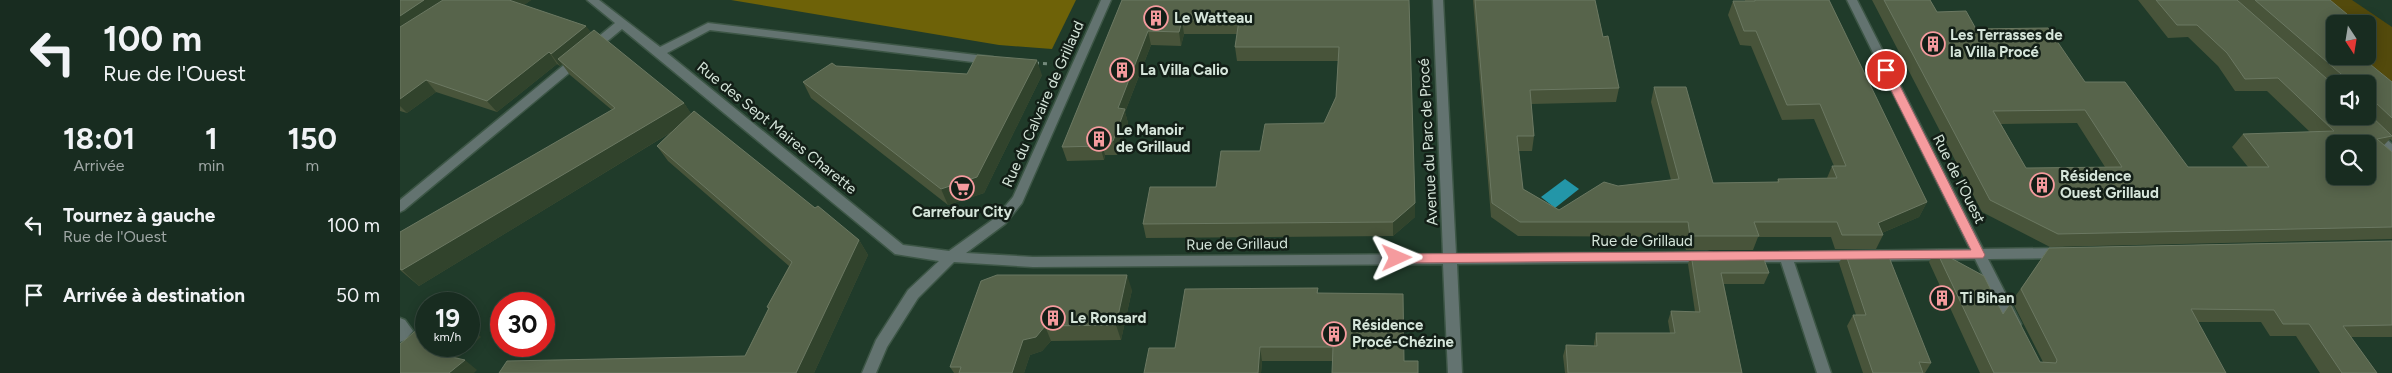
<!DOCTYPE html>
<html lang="fr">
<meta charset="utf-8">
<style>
body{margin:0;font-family:Figtree,sans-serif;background:#25382d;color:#f1f3f6;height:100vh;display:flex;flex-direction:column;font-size:19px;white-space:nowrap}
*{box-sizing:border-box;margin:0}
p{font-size:16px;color:#9fa7a5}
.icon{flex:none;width:28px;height:28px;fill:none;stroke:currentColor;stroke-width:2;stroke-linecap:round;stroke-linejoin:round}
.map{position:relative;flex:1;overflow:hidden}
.side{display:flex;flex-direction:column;background:#182c20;width:400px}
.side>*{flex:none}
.top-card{background:#182c20;color:#f1f3f6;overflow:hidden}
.needle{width:32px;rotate:168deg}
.fabs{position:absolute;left:1926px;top:15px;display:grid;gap:10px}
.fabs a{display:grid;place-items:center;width:50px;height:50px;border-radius:8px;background:#182c20;box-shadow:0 2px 12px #0003,0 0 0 1px #36483e;font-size:25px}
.speed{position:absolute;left:15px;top:292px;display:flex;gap:10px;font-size:25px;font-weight:700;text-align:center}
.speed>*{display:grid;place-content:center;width:65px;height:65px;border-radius:50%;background:#182c20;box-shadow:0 2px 12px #0003,0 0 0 1px #36483e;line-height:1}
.speed small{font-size:12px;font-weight:400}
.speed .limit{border:8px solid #d22;background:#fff;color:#111}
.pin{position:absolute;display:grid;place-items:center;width:42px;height:42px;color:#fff;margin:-21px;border:2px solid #fff;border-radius:50%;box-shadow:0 1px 5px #0007}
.me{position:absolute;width:55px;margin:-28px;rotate:89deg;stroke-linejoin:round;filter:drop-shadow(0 0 4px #0008)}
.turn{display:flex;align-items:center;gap:18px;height:105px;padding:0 20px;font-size:22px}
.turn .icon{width:65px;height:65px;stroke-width:2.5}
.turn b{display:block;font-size:35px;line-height:42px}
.eta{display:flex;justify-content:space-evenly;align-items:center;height:85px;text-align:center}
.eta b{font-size:30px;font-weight:700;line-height:35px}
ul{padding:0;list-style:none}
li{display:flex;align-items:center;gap:15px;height:70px;padding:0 20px}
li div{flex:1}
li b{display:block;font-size:19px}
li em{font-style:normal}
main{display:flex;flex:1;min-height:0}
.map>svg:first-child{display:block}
.green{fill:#534a0c;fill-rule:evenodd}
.forest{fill:#6e6208}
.water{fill:#2396a8}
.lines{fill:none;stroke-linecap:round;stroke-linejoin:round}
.minor-casing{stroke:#3d5646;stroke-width:3}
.path{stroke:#748a7c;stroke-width:3;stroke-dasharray:4 4;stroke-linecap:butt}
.minor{fill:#637370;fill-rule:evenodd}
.wall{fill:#48543a;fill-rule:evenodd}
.shaded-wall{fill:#31432c}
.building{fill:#57644b;stroke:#6b7862;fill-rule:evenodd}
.route{fill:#f59b9e;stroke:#9f6567}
.labels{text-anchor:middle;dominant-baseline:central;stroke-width:5;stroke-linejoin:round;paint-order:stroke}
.poi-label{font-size:15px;font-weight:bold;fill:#d5e5da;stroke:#131f17;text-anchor:start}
.street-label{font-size:15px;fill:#d5e5da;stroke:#131f17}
</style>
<main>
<section class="side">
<div class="top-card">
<div class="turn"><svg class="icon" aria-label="left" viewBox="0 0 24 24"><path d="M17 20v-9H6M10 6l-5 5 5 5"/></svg><div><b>100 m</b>Rue de l'Ouest</div></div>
</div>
<div class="eta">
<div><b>18:01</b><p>Arrivée</p></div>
<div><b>1</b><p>min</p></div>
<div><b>150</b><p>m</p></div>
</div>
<ul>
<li><svg class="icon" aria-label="left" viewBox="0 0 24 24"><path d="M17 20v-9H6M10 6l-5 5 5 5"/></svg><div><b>Tournez à gauche</b><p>Rue de l'Ouest</p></div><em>100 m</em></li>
<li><svg class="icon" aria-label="arrive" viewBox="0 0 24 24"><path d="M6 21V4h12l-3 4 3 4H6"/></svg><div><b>Arrivée à destination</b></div><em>50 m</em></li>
</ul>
</section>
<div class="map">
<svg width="1992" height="373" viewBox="0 0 1992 373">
<rect width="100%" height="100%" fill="#203b2a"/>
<path class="green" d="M 1836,0 L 1952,0 L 1992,27 L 1992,94 L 1968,84 L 1935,84 ZM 1935,24 L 1968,24 L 1968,56 L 1935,56 Z"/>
<polygon class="forest" points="331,0 676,0 652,49 599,45"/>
<polygon class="water" points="1165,179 1179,189 1155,208 1141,197"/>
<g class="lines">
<g class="minor-casing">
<g id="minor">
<polygon points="187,0 199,0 260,47 308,23 593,57 595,60 589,64 310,30 267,53 503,245 549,251 595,218 613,197 701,0 711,0 622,203 605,224 566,253 633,257 1043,254 1033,0 1043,0 1056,254 1307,252 1312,253 1314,257 1312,261 1307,262 1057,264 1062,373 1048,373 1043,264 633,267 554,262 518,298 487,347 476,373 462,373 476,340 508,290 539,261 495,254 222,29 4,210 0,212 0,200 215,23"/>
<polygon points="1447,0 1457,0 1583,249 1662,248 1667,249 1669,253 1667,257 1662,258 1588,259 1621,324 1619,328 1614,330 1609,328 1575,259 1394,262 1431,373 1417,373 1381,262 1347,262 1342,261 1340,257 1342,253 1570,249"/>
<polygon points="1948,116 1962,116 1992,144 1992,155 1988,154"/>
<polygon points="0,318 5,320 13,331 5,340 0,342"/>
</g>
</g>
<polyline class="path" points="635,63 651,64"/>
<use href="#minor" class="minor"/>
</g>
<g class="wall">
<polygon points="0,0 131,0 124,5 191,32 284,103 291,114 415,208 459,240 468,255 414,373 99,373 345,356 368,309 367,307 389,266 268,161 257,146 270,133 19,286 0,270 0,232 212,110 170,75 162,64 160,66 157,64 97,112 36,92 7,113 0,111"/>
<polygon points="722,0 1009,0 1015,203 1015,217 993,236 746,238 743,224 816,187 860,151 924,123 936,97 938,61 837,61 835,47 837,34 784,34 781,46 751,45 725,112 728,123 717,155 705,155 704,160 667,161 662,147"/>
<polygon points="1073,0 1195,0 1203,37 1219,88 1216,102 1131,104 1134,136 1132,151 1118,151 1123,189 1159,210 1218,186 1271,180 1251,102 1254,87 1313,183 1377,182 1378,179 1427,178 1432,166 1434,166 1414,119 1382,120 1351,46 1340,45 1328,15 1333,1 1345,1 1345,0 1429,0 1527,202 1519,217 1482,233 1483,235 1476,249 1435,249 1431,237 1358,237 1353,250 1286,250 1283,237 1118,236 1091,217"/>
<path d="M 1472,0 L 1530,0 L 1537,12 L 1576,29 L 1685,82 L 1788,167 L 1848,167 L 1832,147 L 1843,134 L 1910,132 L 1867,91 L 1835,91 L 1818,66 L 1788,37 L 1768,38 L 1738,0 L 1930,0 L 1935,24 L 1935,56 L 1992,82 L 1992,141 L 1990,139 L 1984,145 L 1992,152 L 1992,239 L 1650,247 L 1582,212 ZM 1935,84 L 1968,84 L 1968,116 L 1935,116 ZM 1677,123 L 1705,167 L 1626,168 L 1601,124 Z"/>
<polygon points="436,66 567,74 642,75 584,193 548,205 411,98 403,82"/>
<polygon points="1992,241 1992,337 1951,337 1977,373 1920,373 1896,336 1870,336 1861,322 1798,322 1826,373 1580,373 1529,262 1536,250 1603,314 1640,362 1643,362 1612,301 1649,248"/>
<polygon points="1445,252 1531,363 1525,373 1463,373 1447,326 1453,315 1456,315 1439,263"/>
<polygon points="1291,254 1369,273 1364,284 1324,284 1342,373 1165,373 1163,356 1166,345 1194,346 1194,343 1196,333 1270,333 1268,321 1271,311 1295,312 1288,264"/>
<polygon points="581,281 732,290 721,340 651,341 642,351 630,355 624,373 554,373 550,367"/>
<polygon points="918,288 918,293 1003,294 932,361 862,361 861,373 744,373 775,348"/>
</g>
<g class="shaded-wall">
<polygon points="24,0 51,0 0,34 0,16"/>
<polygon points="107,0 131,0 116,11"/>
<polygon points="782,20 784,34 781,46 779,32"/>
<polygon points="186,26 195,37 158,59 162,64 160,66 151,54"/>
<polygon points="748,31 751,45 725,112 728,123 717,155 713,141 718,108"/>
<polygon points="149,52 157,64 97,112 87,101"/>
<polygon points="637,60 642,75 584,193 548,205 541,189"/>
<polygon points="26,80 36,92 7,113 0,106 0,99"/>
<polygon points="284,103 294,118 19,286 2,270"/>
<polygon points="701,141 705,155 704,160 700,146"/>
<polygon points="1527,202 1519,217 1477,235 1478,223"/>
<polygon points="1015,203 1015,217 993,236 993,222"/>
<polygon points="459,240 468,255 414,373 396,373"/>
<polygon points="727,275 732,290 721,340 716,325"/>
<polygon points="69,326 81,337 50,365 38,354 46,346 69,346"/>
<polygon points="645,326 651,341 642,351 630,355 624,373 612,373 623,340"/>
<polygon points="860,347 862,361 861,373 858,373"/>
<polygon points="65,360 77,370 74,373 49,373"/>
</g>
<g class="building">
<polygon points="0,0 24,0 0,16"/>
<polygon points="43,0 109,0 186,26 151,54 149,52 87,101 26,80 0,99 0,27"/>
<polygon points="722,0 1009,0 1015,203 993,222 743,224 750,187 816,187 821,151 860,151 865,124 924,123 936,97 939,47 835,47 839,20 782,20 779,32 748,31 718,108 725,109 713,141 701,141 700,146 662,147"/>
<polygon points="1075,0 1195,0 1203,37 1208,36 1219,88 1130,90 1134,136 1117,136 1123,189 1159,210 1204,182 1218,186 1279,179 1254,87 1286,87 1313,183 1379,182 1378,179 1437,178 1432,166 1446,166 1420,104 1387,105 1356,31 1344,31 1333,1 1355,1 1355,0 1429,0 1527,202 1478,223 1483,235 1442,235 1437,222 1354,222 1359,236 1290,236 1288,222 1120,222 1092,203"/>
<path d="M 1484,0 L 1530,0 L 1537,12 L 1566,11 L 1576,29 L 1648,28 L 1685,82 L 1725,82 L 1788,167 L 1869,167 L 1843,134 L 1934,131 L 1878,78 L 1845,79 L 1827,53 L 1797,25 L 1777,25 L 1756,0 L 1837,0 L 1935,86 L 1935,116 L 1968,116 L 1968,113 L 1992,136 L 1977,139 L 1992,152 L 1992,227 L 1658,234 L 1590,200 ZM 1685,110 L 1722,167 L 1626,168 L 1593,111 ZM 1935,144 L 1968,144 L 1968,176 L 1935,176 Z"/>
<polygon points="1855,0 1930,0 1959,24 1935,24 1935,56 1960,56 1992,82 1992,118 1975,102 1968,102 1968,84 1948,84 1948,80"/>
<polygon points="194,30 284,103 2,270 0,269 0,232 215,108 158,59"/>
<polygon points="577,55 637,60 577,177 541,189 403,82 432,63 436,66 567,74"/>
<polygon points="294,111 415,208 418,206 459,240 396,373 99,373 107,361 345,356 369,308 367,307 392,262 257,146"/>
<polygon points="1992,241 1992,325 1943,326 1977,373 1942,373 1909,324 1883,324 1874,310 1791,309 1826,373 1594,373 1536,250 1584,276 1603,314 1610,304 1640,362 1656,363 1657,360 1621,289 1649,248"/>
<polygon points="1445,252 1487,252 1531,363 1519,362 1523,373 1473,373 1453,315 1466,315"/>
<polygon points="1291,254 1362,254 1369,273 1321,273 1342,373 1168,373 1166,345 1197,346 1196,333 1275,333 1271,311 1300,312"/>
<polygon points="597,275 727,275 716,325 645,326 636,337 623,340 612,373 559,373 561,367 550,367 581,281"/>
<polygon points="918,288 917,293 1003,294 1004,361 1018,361 1018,373 932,373 933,347 860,347 858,373 744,373 749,348 775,348 785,289"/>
<polygon points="26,322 26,346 46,346 38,354 65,360 49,373 0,373 0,344"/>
</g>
<polygon class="route" points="1486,66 1492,70 1585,255 1583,258 997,263 991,258 997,254 1571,250 1481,70"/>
<defs>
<g id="building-ring" transform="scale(1.25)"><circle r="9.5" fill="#131f17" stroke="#f59b9e" stroke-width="1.5"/><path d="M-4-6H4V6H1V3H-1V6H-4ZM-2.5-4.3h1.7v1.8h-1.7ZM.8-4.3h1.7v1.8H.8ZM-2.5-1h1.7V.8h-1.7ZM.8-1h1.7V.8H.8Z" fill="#f59b9e"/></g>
<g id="supermarket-ring" transform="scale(1.25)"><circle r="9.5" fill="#131f17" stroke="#f59b9e" stroke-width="1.5"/><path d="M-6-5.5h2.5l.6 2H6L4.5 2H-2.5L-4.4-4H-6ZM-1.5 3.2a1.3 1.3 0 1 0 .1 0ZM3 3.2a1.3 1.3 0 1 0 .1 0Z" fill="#f59b9e"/></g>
</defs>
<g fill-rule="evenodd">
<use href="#building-ring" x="756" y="18"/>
<use href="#building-ring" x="1533" y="44"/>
<use href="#building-ring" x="722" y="70"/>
<use href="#building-ring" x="699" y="139"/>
<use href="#building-ring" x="1642" y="185"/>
<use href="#supermarket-ring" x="562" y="188"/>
<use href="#building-ring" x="1542" y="298"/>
<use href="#building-ring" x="653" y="318"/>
<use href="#building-ring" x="934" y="334"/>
</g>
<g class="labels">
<g class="poi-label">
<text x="774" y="18">Le Watteau</text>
<text x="1550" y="35">Les Terrasses de<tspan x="1550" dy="17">la Villa Procé</tspan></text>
<text x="740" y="70">La Villa Calio</text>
<text x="716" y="130">Le Manoir<tspan x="716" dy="17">de Grillaud</tspan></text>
<text x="1660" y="176">Résidence<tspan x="1660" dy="17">Ouest Grillaud</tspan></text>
<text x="562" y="212" text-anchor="middle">Carrefour City</text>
<text x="1560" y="298">Ti Bihan</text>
<text x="670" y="318">Le Ronsard</text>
<text x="952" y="325">Résidence<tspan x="952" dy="17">Procé-Chézine</tspan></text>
</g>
<g class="street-label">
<text transform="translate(643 104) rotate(-66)">Rue du Calvaire de Grillaud</text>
<text transform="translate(377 128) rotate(39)">Rue des Sept Maires Charette</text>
<text transform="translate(1028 142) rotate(-93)">Avenue du Parc de Procé</text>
<text transform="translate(1559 179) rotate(63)">Rue de l'Ouest</text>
<text x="1242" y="241">Rue de Grillaud</text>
<text transform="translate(837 244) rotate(-1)">Rue de Grillaud</text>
</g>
</g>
</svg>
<div class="fabs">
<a><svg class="needle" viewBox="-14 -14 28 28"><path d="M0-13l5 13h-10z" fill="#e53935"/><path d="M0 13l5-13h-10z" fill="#9fa7a5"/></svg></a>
<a><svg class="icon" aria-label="sound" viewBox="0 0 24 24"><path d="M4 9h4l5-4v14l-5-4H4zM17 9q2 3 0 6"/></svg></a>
<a><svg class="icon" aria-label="search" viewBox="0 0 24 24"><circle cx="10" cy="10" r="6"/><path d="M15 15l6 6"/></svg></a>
</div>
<div class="speed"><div>19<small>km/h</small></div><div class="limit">30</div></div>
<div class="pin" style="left:1486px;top:70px;background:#d93025"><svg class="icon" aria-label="arrive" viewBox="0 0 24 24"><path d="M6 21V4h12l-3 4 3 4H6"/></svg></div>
<svg class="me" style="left:997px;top:258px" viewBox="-20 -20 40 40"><path d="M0-17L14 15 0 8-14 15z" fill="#f59b9e" stroke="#fff" stroke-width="4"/></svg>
</div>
</main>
